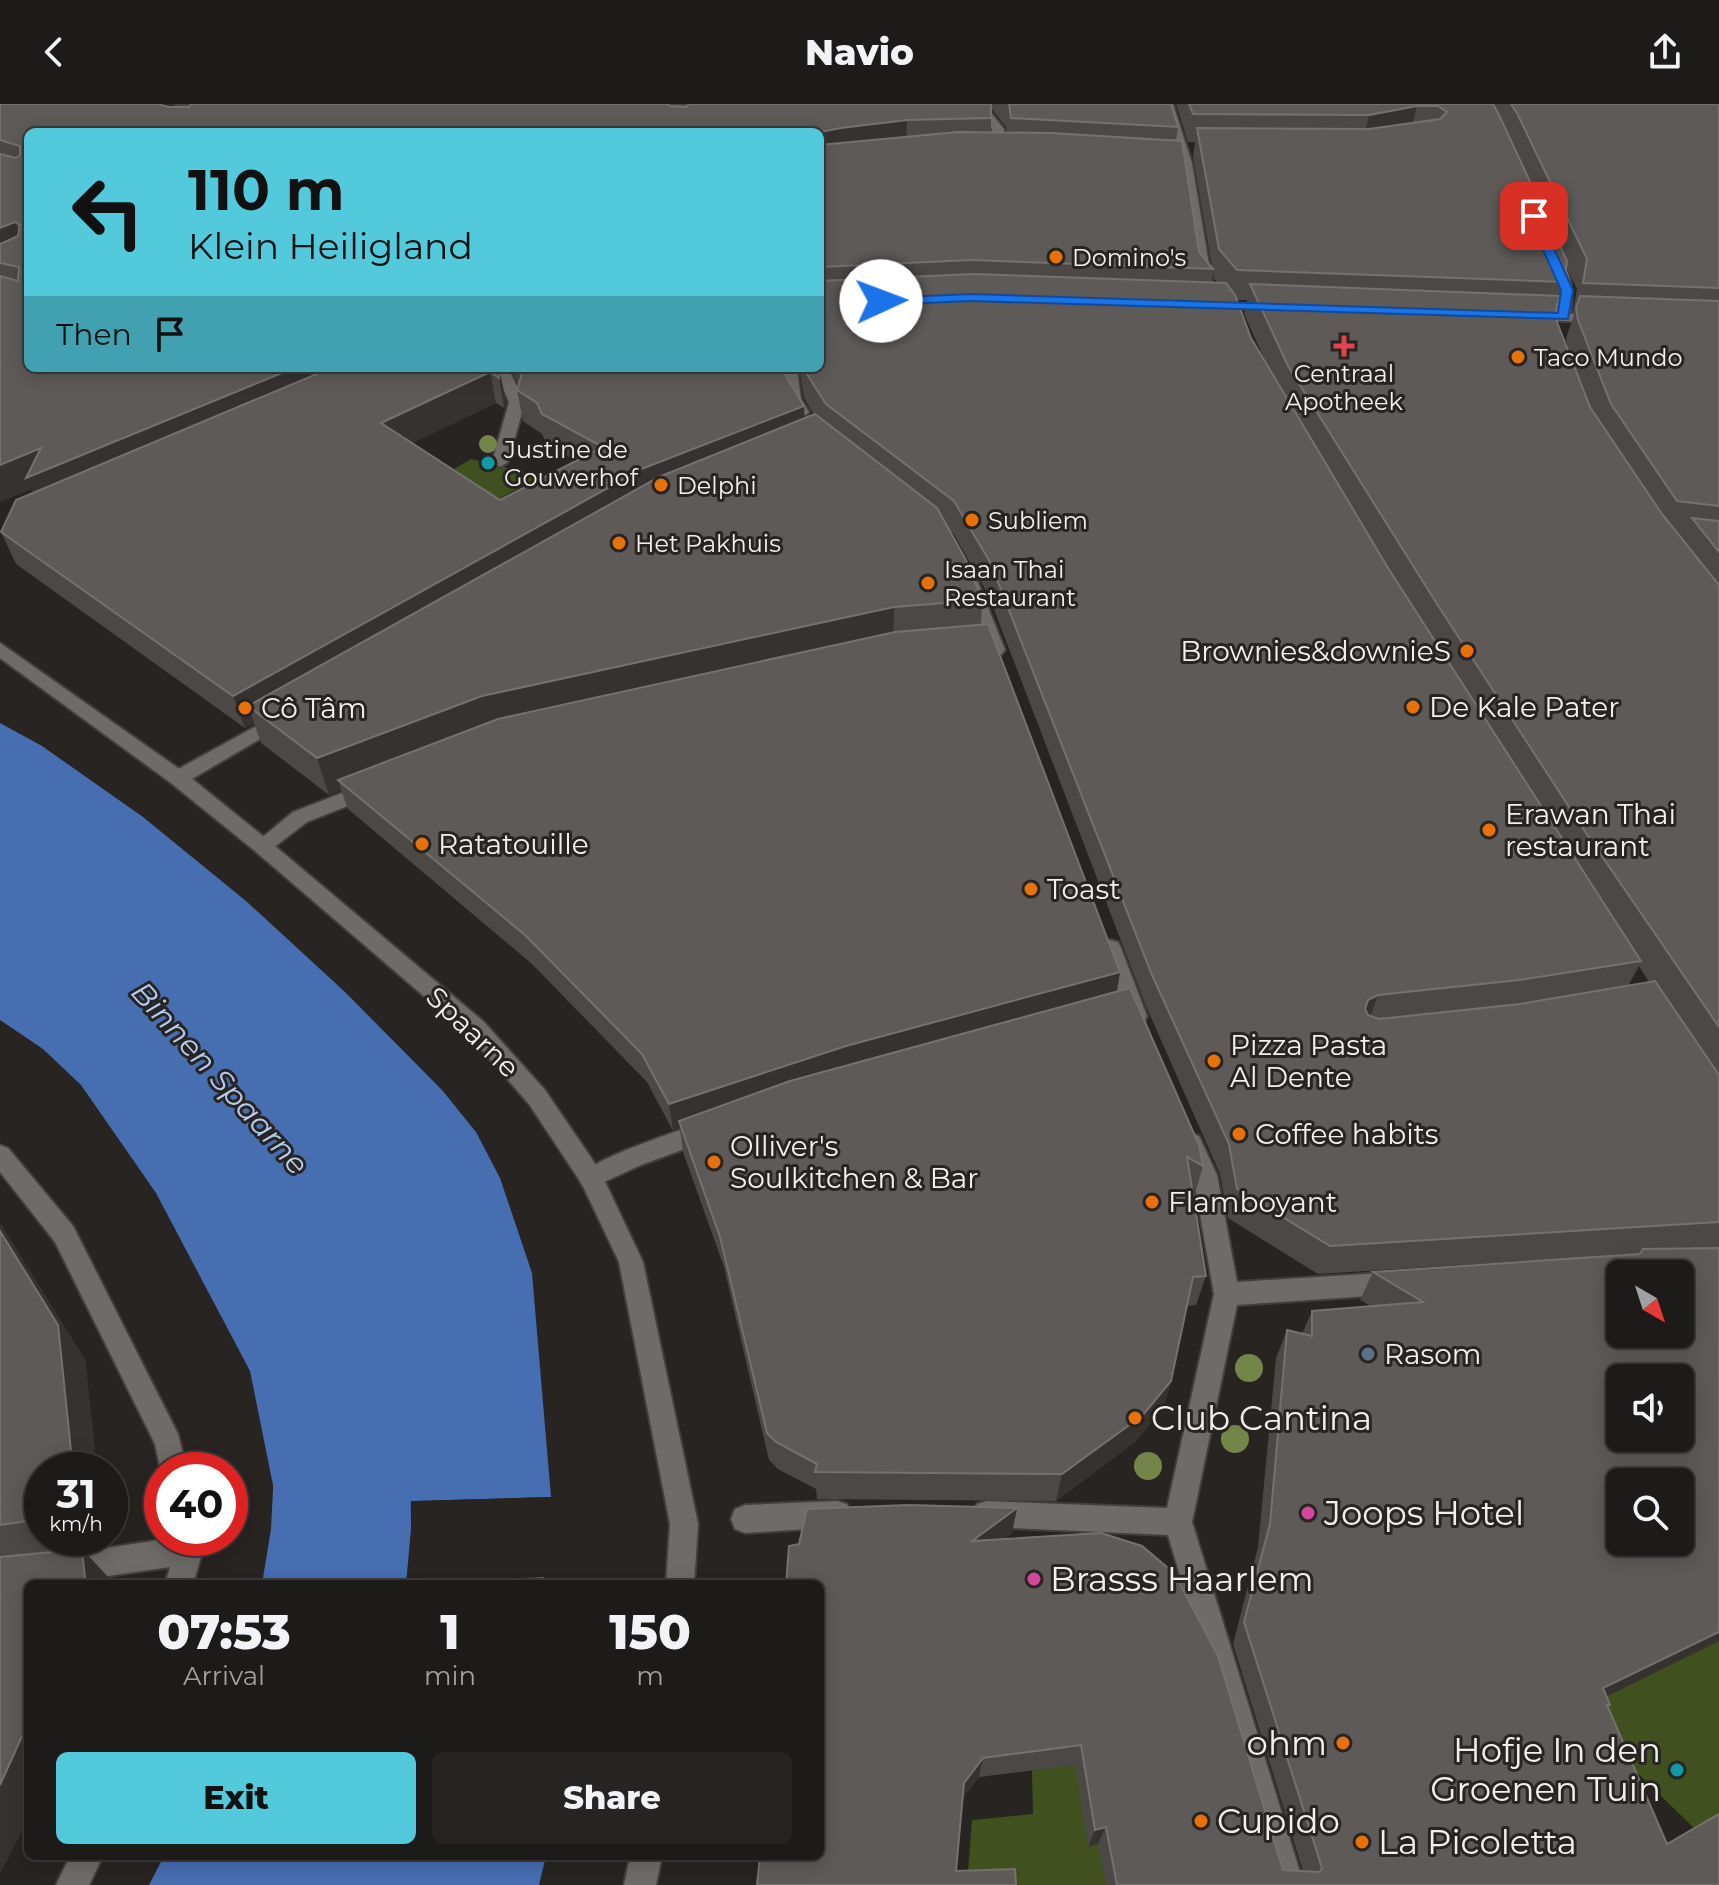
<!DOCTYPE html>
<meta charset="utf-8">
<style>
body{margin:0;font-family:Montserrat,sans-serif;background:#252423;color:#f1f3f6;height:100vh;display:flex;flex-direction:column;font-size:30px;white-space:nowrap}
*{box-sizing:border-box;margin:0}
p{font-size:26px;color:#a0a1a2}
.icon{flex:none;width:44px;height:44px;fill:none;stroke:currentColor;stroke-width:2;stroke-linecap:round;stroke-linejoin:round}
.map{position:relative;flex:1;overflow:hidden}
.sheet{position:absolute;left:24px;top:1476px;width:800px;height:280px;display:flex;flex-direction:column;background:#1d1b1a;border-radius:12px;box-shadow:0 4px 20px #0003,0 0 0 2px #3b3939}
.sheet>*{flex:none}
.banner{position:absolute;left:24px;top:24px;width:800px;height:244px;border-radius:12px;box-shadow:0 4px 20px #0003,0 0 0 2px #3b3939;background:#53cadc;color:#111;overflow:hidden}
.needle{width:52px;rotate:141deg}
.controls{position:absolute;left:1606px;top:1156px;display:grid;gap:16px}
.controls a{display:grid;place-items:center;width:88px;height:88px;border-radius:12px;background:#1d1b1a;box-shadow:0 4px 20px #0003,0 0 0 2px #3b3939;font-size:40px}
.speed{position:absolute;left:24px;top:1348px;display:flex;gap:16px;font-size:40px;font-weight:700;text-align:center}
.speed>*{display:grid;place-content:center;width:104px;height:104px;border-radius:50%;background:#1d1b1a;box-shadow:0 4px 20px #0003,0 0 0 2px #3b3939;line-height:1}
.speed small{font-size:20px;font-weight:400}
.speed .limit{border:12px solid #d22;background:#fff;color:#111}
.pin{position:absolute;display:grid;place-items:center;width:68px;height:68px;color:#fff;margin:-34px;border-radius:16px;box-shadow:0 4px 12px #0006}
.me{position:absolute;width:88px;margin:-44px;rotate:88deg;stroke-linejoin:round;filter:drop-shadow(0 0 6px #0008)}
.turn{display:flex;align-items:center;gap:28px;height:168px;padding:0 32px;font-size:36px}
.turn .icon{width:104px;height:104px;stroke-width:2.5}
.turn b{display:block;font-size:56px;line-height:68px}
.then{display:flex;align-items:center;height:76px;padding:0 32px;background:#0003;gap:16px;font-size:30px}
.eta{display:flex;justify-content:space-evenly;align-items:center;height:136px;text-align:center}
.eta b{font-size:48px;font-weight:800;line-height:56px}
.button{display:flex;gap:16px;margin-top:auto;padding:16px 32px}
.button a{flex:1;height:92px;border-radius:12px;background:#53cadc;color:#111;font-size:32px;font-weight:800;line-height:92px;text-align:center}
.button a+a{background:#252423;color:#f1f3f6}
header{display:flex;justify-content:space-between;align-items:center;height:104px;padding:0 32px;background:#1d1b1a;font-size:36px;font-weight:800}
.map>svg:first-child{display:block}
.green{fill:#40501e}
.water{fill:#466eb1}
.pier{fill:#272422}
.lines{fill:none;stroke-linecap:round;stroke-linejoin:round}
.river{fill:#466eb1;fill-rule:evenodd}
.service-casing{stroke:#423f3e;stroke-width:4}
.pedestrian-casing{stroke:#423f3e;stroke-width:4}
.minor-casing{stroke:#423f3e;stroke-width:4}
.tertiary-casing{stroke:#423f3e;stroke-width:4}
.service{fill:#6f6b69;fill-rule:evenodd}
.pedestrian{fill:#6f6b69;fill-rule:evenodd}
.minor{fill:#6f6b69;fill-rule:evenodd}
.tertiary{fill:#6f6b69;fill-rule:evenodd}
.tree{fill:#738647}
.wall{fill:#4c4846;fill-rule:evenodd}
.shaded-wall{fill:#353230}
.building{fill:#5d5a58;stroke:#75716f;stroke-width:2;fill-rule:evenodd}
.route{fill:#1a73e8;stroke:#114b97;stroke-width:2}
.food-dot{fill:#e8710a;stroke:#272422;stroke-width:3}
.health-dot{fill:#e0444e;stroke:#272422;stroke-width:3}
.culture-dot{fill:#0f9aa8;stroke:#272422;stroke-width:3}
.service-dot{fill:#5c6f8a;stroke:#272422;stroke-width:3}
.hotel-dot{fill:#d1479c;stroke:#272422;stroke-width:3}
.labels{text-anchor:middle;dominant-baseline:central;stroke-width:6;stroke-linejoin:round;paint-order:stroke}
.far-poi-label{font-size:24px;fill:#f2f0ee;stroke:#272422;text-anchor:start}
.poi-label{font-size:28px;fill:#f2f0ee;stroke:#272422;text-anchor:start}
.street-label{font-size:28px;fill:#f2f0ee;stroke:#272422}
.water-label{font-size:30px;font-style:italic;fill:#b6cdf2;stroke:#272422}
.near-poi-label{font-size:34px;fill:#f2f0ee;stroke:#272422;text-anchor:start}
</style>
<header><svg class="icon" aria-label="back" viewBox="0 0 24 24"><path d="M15 5l-7 7 7 7"/></svg>Navio<svg class="icon" aria-label="share" viewBox="0 0 24 24"><path d="M12 15V3M7 8l5-5 5 5M5 13v7h14v-7"/></svg></header>
<div class="map">
<svg width="1719" height="1781" viewBox="0 0 1719 1781">
<rect width="100%" height="100%" fill="#272422"/>
<g class="green">
<polygon points="471,355 541,372 491,399 454,365"/>
<polygon points="1719,1536 1719,1711 1695,1725 1588,1621 1581,1605"/>
<polygon points="1030,1589 1173,1781 967,1781 972,1716 1033,1710"/>
</g>
<g class="water">
<polygon points="0,619 42,642 143,713 246,797 345,888 442,986 476,1028 500,1074 532,1169 551,1393 277,1401 250,1267 156,1089 81,981 43,945 0,916"/>
<polygon points="544,1473 544,1480 337,1480"/>
<polygon points="164,1752 546,1752 539,1781 149,1781"/>
</g>
<g class="pier">
<polygon points="551,1393 551,1397 275,1405 277,1401"/>
<polygon points="546,1469 544,1473 333,1480 337,1476"/>
</g>
<g class="lines">
<polygon class="river" points="345,1190 391,1207 410,1249 411,1425 406,1480 262,1480 271,1425 280,1249 299,1207"/>
<g class="service-casing">
<polygon id="service" points="494,264 508,264 525,298 508,358 500,363 492,358 509,298"/>
</g>
<g class="pedestrian-casing">
<g id="pedestrian">
<polygon points="972,0 984,0 1004,25 1004,52 994,49 992,25"/>
<polygon points="783,264 797,264 801,295 809,308 806,311 796,311 785,295"/>
<polygon points="969,473 978,478 1005,546 1002,550 990,550 987,546 960,478"/>
<polygon points="282,608 291,614 289,618 185,679 171,679 168,674 171,669"/>
<polygon points="373,677 383,684 380,689 307,718 269,747 255,747 252,742 293,708"/>
<polygon points="1110,836 1118,838 1121,844 1147,912 1144,918 1136,921 1128,918 1125,912 1099,844 1102,838"/>
<path d="M 709,1016 L 717,1019 L 721,1026 L 717,1033 L 641,1061 L 591,1084 L 582,1081 L 579,1074 C 588,1055 685,1025 709,1016 Z"/>
<polygon points="1191,1029 1199,1032 1217,1071 1237,1178 1397,1168 1406,1171 1410,1179 1406,1187 1397,1190 1237,1201 1192,1418 1304,1781 1272,1781 1168,1431 987,1423 977,1420 973,1410 977,1400 987,1397 1167,1404 1214,1190 1193,1071 1179,1039 1183,1032"/>
<polygon points="837,1397 847,1400 851,1410 847,1420 837,1423 745,1429 735,1425 731,1415 735,1405 745,1401"/>
</g>
</g>
<g class="minor-casing">
<g id="minor">
<polygon points="1161,0 1173,0 1192,59 1212,178 1210,181 1198,178 1180,59"/>
<path d="M 1552,150 C 1574,160 1573,193 1570,213 L 1563,217 L 1556,213 L 1560,186 L 1545,154 Z"/>
<polygon points="0,539 185,669 269,737 484,918 545,986 600,1067 643,1158 698,1420 694,1480 666,1480 670,1420 619,1158 582,1080 529,1000 468,930 255,747 171,679 0,554"/>
<polygon points="0,1041 8,1044 73,1122 178,1330 187,1366 162,1366 162,1372 155,1340 55,1138 0,1068"/>
<polygon points="172,1434 200,1434 203,1446 193,1480 165,1480 170,1463 67,1478 57,1474 53,1464 57,1454 67,1450"/>
<polygon points="70,1752 103,1752 89,1781 56,1781"/>
<polygon points="630,1752 662,1752 656,1781 624,1781"/>
</g>
</g>
<g class="tertiary-casing">
<polygon id="tertiary" points="1529,208 1602,211 1609,215 1602,219 1524,215 1524,209"/>
</g>
<use href="#service" class="service"/>
<use href="#pedestrian" class="pedestrian"/>
<use href="#minor" class="minor"/>
<use href="#tertiary" class="tertiary"/>
</g>
<g class="tree">
<circle cx="488" cy="340" r="9"/>
<circle cx="1249" cy="1264" r="14"/>
<circle cx="1235" cy="1335" r="14"/>
<circle cx="1148" cy="1362" r="14"/>
</g>
<g class="wall">
<path d="M 0,0 L 1171,0 L 1178,23 L 1176,37 L 1199,148 L 1212,163 L 1193,52 L 1195,38 L 1188,38 L 1176,0 L 1719,0 L 1719,1537 L 1606,1592 L 1610,1601 L 1608,1603 L 1667,1740 L 1719,1781 L 1106,1781 L 1098,1740 L 1088,1743 L 1075,1661 L 979,1673 L 962,1695 L 757,1781 L 1017,1404 L 1012,1429 L 1004,1435 L 1283,1766 L 1303,1767 L 1233,1540 L 1258,1443 L 1276,1254 L 1287,1226 L 1302,1230 L 1312,1207 L 1371,1202 L 1360,1196 L 1373,1168 L 1639,1150 L 1318,1170 L 1228,1114 L 1220,1070 L 1146,902 L 988,490 L 953,429 L 949,426 L 982,496 L 981,521 L 1120,868 L 1117,888 L 1203,1062 L 1194,1093 L 1206,1172 L 1196,1201 L 1187,1202 L 1171,1277 L 1163,1305 L 1135,1338 L 1056,1397 L 817,1395 L 816,1385 L 778,1365 L 769,1356 L 724,1163 L 683,1048 L 680,1025 L 673,1027 L 647,978 L 532,860 L 348,705 L 341,686 L 329,691 L 261,639 L 254,619 L 245,624 L 16,460 L 1,428 L 33,389 L 31,385 L 0,398 ZM 991,4 L 1006,23 L 1007,29 L 991,29 ZM 820,28 L 820,264 L 799,264 L 804,294 L 814,311 L 804,314 L 781,264 L 510,264 L 519,281 L 517,286 L 523,317 L 542,330 L 547,340 L 576,357 L 500,396 L 412,339 L 496,299 L 504,304 L 506,298 L 499,264 L 28,264 ZM 1566,162 L 1577,185 L 1573,209 L 1575,209 L 1566,234 L 1567,242 L 1557,218 L 1556,204 L 1564,178 ZM 1213,168 L 1214,175 L 1218,179 L 1211,179 ZM 1236,196 L 1247,196 L 1244,210 L 1268,263 L 1251,234 ZM 1639,862 L 1649,878 L 1628,882 Z"/>
<polygon points="0,1119 85,1256 97,1366 42,1366 42,1434 105,1434 106,1441 66,1446 110,1475 110,1480 28,1480 28,1715 0,1769"/>
</g>
<g class="shaded-wall">
<polygon points="158,0 174,0 177,7"/>
<polygon points="1417,2 1410,30 1363,39 1369,11"/>
<polygon points="907,16 906,44 820,57 820,28 841,24"/>
<polygon points="15,118 27,147 0,159 0,124"/>
<polygon points="294,264 316,264 322,286 40,406 31,385 0,398 0,361 41,344"/>
<polygon points="490,268 496,299 389,350 381,319"/>
<polygon points="500,268 506,298 504,304 499,274"/>
<polygon points="804,302 805,333 248,602 254,619 245,624 233,592 644,364"/>
<polygon points="894,503 893,539 338,676 341,686 329,691 317,654 482,592"/>
<polygon points="1120,868 1115,896 679,1017 680,1025 673,1027 669,1000 846,942"/>
<polygon points="1378,891 1367,922 1356,927 1368,896"/>
<polygon points="0,1119 85,1256 97,1366 73,1366 0,1127"/>
<polygon points="1171,1277 1163,1305 1135,1338 1056,1397 1062,1370"/>
<polygon points="1017,1404 1012,1429 969,1461 972,1437"/>
<polygon points="82,1445 110,1475 110,1480 83,1480"/>
<polygon points="1719,1528 1719,1537 1581,1605 1603,1584"/>
<polygon points="28,1619 28,1715 0,1769 0,1681"/>
<polygon points="983,1654 979,1673 960,1698 964,1679"/>
<polygon points="1106,1723 1098,1740 1088,1743 1095,1726"/>
</g>
<g class="building">
<polygon points="0,0 158,0 168,3 189,3 191,0 668,0 670,2 686,3 689,0 991,0 991,14 907,16 841,24 820,28 28,28 28,264 294,264 26,374 41,344 0,361 0,172 18,177 19,163 0,159 0,140 18,132 20,121 15,118 0,124 0,50 16,54 20,51 20,42 0,36"/>
<polygon points="1009,0 1171,0 1178,23 1011,14"/>
<polygon points="1189,0 1493,0 1499,11 1567,157 1564,178 1237,166 1219,145 1197,24 1369,25 1440,15 1447,8 1438,2 1417,2 1369,11 1193,10"/>
<polygon points="1511,0 1719,0 1719,184 1583,179 1587,155 1517,9"/>
<polygon points="958,28 1051,29 1182,37 1199,148 1213,165 972,156 820,163 820,41"/>
<polygon points="973,170 1226,179 1235,191 1251,234 1388,464 1641,857 1519,876 1378,891 1368,896 1365,905 1368,911 1379,915 1520,900 1655,877 1719,971 1719,1118 1330,1142 1237,1085 1229,1040 1152,871 990,458 954,397 826,300 803,264 820,264 820,177"/>
<polygon points="1250,180 1560,192 1556,204 1557,218 1590,303 1662,410 1719,481 1719,923 1586,729 1437,500 1288,262"/>
<polygon points="1580,192 1719,197 1719,402 1677,397 1611,300 1578,216 1576,204"/>
<polygon points="331,264 499,264 500,268 499,274 490,268 381,319 500,396 603,343 542,310 537,299 517,286 523,266 521,264 781,264 804,302 644,364 233,592 1,428 16,396"/>
<polygon points="815,310 937,404 966,456 982,496 894,503 482,592 317,654 248,602 659,373"/>
<polygon points="1692,414 1719,417 1719,448"/>
<polygon points="988,520 1120,868 846,942 669,1000 642,950 525,831 338,676 498,615 895,528"/>
<polygon points="1130,884 1199,1041 1203,1062 1187,1053 1206,1172 1193,1173 1171,1277 1143,1311 1062,1370 815,1368 817,1360 776,1338 767,1329 720,1133 679,1017 790,977"/>
<polygon points="0,1127 58,1221 73,1366 42,1366 42,1415 0,1421"/>
<path d="M 1719,1144 L 1719,1528 L 1603,1584 L 1610,1601 L 1607,1601 L 1667,1740 L 1719,1710 L 1719,1781 L 1117,1781 L 1106,1723 L 1095,1726 L 1081,1641 L 983,1654 L 964,1679 L 956,1767 L 1015,1765 L 1016,1781 L 757,1781 L 760,1752 L 820,1752 L 820,1480 L 786,1480 L 789,1442 L 799,1440 L 807,1405 L 908,1401 L 1017,1404 L 972,1437 L 1101,1429 L 1142,1442 L 1175,1470 L 1218,1552 L 1283,1766 L 1319,1768 L 1322,1764 L 1244,1518 L 1270,1420 L 1287,1226 L 1312,1232 L 1312,1207 L 1423,1198 L 1373,1168 L 1640,1150 L 1643,1145 ZM 1620,1170 L 1680,1170 L 1680,1230 L 1620,1230 ZM 1620,1274 L 1680,1274 L 1680,1334 L 1620,1334 ZM 1620,1378 L 1680,1378 L 1680,1438 L 1620,1438 Z"/>
<polygon points="82,1445 85,1474 83,1480 28,1480 28,1619 0,1681 0,1453"/>
</g>
<polygon class="route" points="1534,109 1539,112 1573,186 1568,215 971,197 881,201 875,197 881,194 971,190 1558,209 1561,186 1528,112"/>
<g class="food-dot">
<circle cx="1056" cy="153" r="8"/>
<circle cx="1518" cy="253" r="8"/>
<circle cx="661" cy="381" r="8"/>
<circle cx="972" cy="416" r="8"/>
<circle cx="619" cy="439" r="8"/>
<circle cx="928" cy="479" r="8"/>
<circle cx="1467" cy="547" r="8"/>
<circle cx="1413" cy="603" r="8"/>
<circle cx="245" cy="604" r="8"/>
<circle cx="1489" cy="726" r="8"/>
<circle cx="422" cy="740" r="8"/>
<circle cx="1031" cy="785" r="8"/>
<circle cx="1214" cy="957" r="8"/>
<circle cx="1239" cy="1030" r="8"/>
<circle cx="714" cy="1058" r="8"/>
<circle cx="1152" cy="1098" r="8"/>
<circle cx="1135" cy="1314" r="8"/>
<circle cx="1343" cy="1639" r="8"/>
<circle cx="1201" cy="1717" r="8"/>
<circle cx="1362" cy="1738" r="8"/>
</g>
<path class="health-dot" d="M1340 230h8v8h8v8h-8v8h-8v-8h-8v-8h8z"/>
<g class="culture-dot">
<circle cx="488" cy="359" r="8"/>
<circle cx="1677" cy="1666" r="8"/>
</g>
<circle class="service-dot" cx="1368" cy="1250" r="8"/>
<g class="hotel-dot">
<circle cx="1308" cy="1409" r="8"/>
<circle cx="1034" cy="1475" r="8"/>
</g>
<g class="labels">
<g class="far-poi-label">
<text x="1072" y="153">Domino's</text>
<text x="1534" y="253">Taco Mundo</text>
<text x="1344" y="269" text-anchor="middle">Centraal<tspan x="1344" dy="28">Apotheek</tspan></text>
<text x="504" y="345">Justine de<tspan x="504" dy="28">Gouwerhof</tspan></text>
<text x="677" y="381">Delphi</text>
<text x="988" y="416">Subliem</text>
<text x="635" y="439">Het Pakhuis</text>
<text x="944" y="465">Isaan Thai<tspan x="944" dy="28">Restaurant</tspan></text>
</g>
<g class="poi-label">
<text x="1451" y="547" text-anchor="end">Brownies&amp;downieS</text>
<text x="1429" y="603">De Kale Pater</text>
<text x="261" y="604">Cô Tâm</text>
<text x="1505" y="710">Erawan Thai<tspan x="1505" dy="32">restaurant</tspan></text>
<text x="438" y="740">Ratatouille</text>
<text x="1047" y="785">Toast</text>
<text x="1230" y="941">Pizza Pasta<tspan x="1230" dy="32">Al Dente</tspan></text>
<text x="1255" y="1030">Coffee habits</text>
<text x="730" y="1042">Olliver's<tspan x="730" dy="32">Soulkitchen &amp; Bar</tspan></text>
<text x="1168" y="1098">Flamboyant</text>
<text x="1384" y="1250">Rasom</text>
</g>
<g class="street-label">
<text transform="translate(473 928) rotate(44)">Spaarne</text>
</g>
<g class="water-label">
<text transform="translate(220 974) rotate(48)">Binnen Spaarne</text>
</g>
<g class="near-poi-label">
<text x="1151" y="1314">Club Cantina</text>
<text x="1324" y="1409">Joops Hotel</text>
<text x="1050" y="1475">Brasss Haarlem</text>
<text x="1327" y="1639" text-anchor="end">ohm</text>
<text x="1661" y="1646" text-anchor="end">Hofje In den<tspan x="1661" dy="39">Groenen Tuin</tspan></text>
<text x="1217" y="1717">Cupido</text>
<text x="1378" y="1738">La Picoletta</text>
</g>
</g>
</svg>
<div class="controls">
<a><svg class="needle" viewBox="-14 -14 28 28"><path d="M0-13l5 13h-10z" fill="#e53935"/><path d="M0 13l5-13h-10z" fill="#a0a1a2"/></svg></a>
<a><svg class="icon" aria-label="sound" viewBox="0 0 24 24"><path d="M4 9h4l5-4v14l-5-4H4zM17 9q2 3 0 6"/></svg></a>
<a><svg class="icon" aria-label="search" viewBox="0 0 24 24"><circle cx="10" cy="10" r="6"/><path d="M15 15l6 6"/></svg></a>
</div>
<div class="speed"><div>31<small>km/h</small></div><div class="limit">40</div></div>
<div class="pin" style="left:1534px;top:112px;background:#d93025"><svg class="icon" aria-label="arrive" viewBox="0 0 24 24"><path d="M6 21V4h12l-3 4 3 4H6"/></svg></div>
<svg class="me" style="left:881px;top:197px" viewBox="-20 -20 40 40"><circle r="19" fill="#fff"/><path d="M0-13L10 11 0 6-10 11z" fill="#1a73e8"/></svg>
<div class="banner">
<div class="turn"><svg class="icon" aria-label="left" viewBox="0 0 24 24"><path d="M17 20v-9H6M10 6l-5 5 5 5"/></svg><div><b>110 m</b>Klein Heiligland</div></div>
<div class="then">Then<svg class="icon" aria-label="arrive" viewBox="0 0 24 24"><path d="M6 21V4h12l-3 4 3 4H6"/></svg></div>
</div>
<section class="sheet">
<div class="eta">
<div><b>07:53</b><p>Arrival</p></div>
<div><b>1</b><p>min</p></div>
<div><b>150</b><p>m</p></div>
</div>
<div class="button"><a>Exit</a><a>Share</a></div>
</section>
</div>
